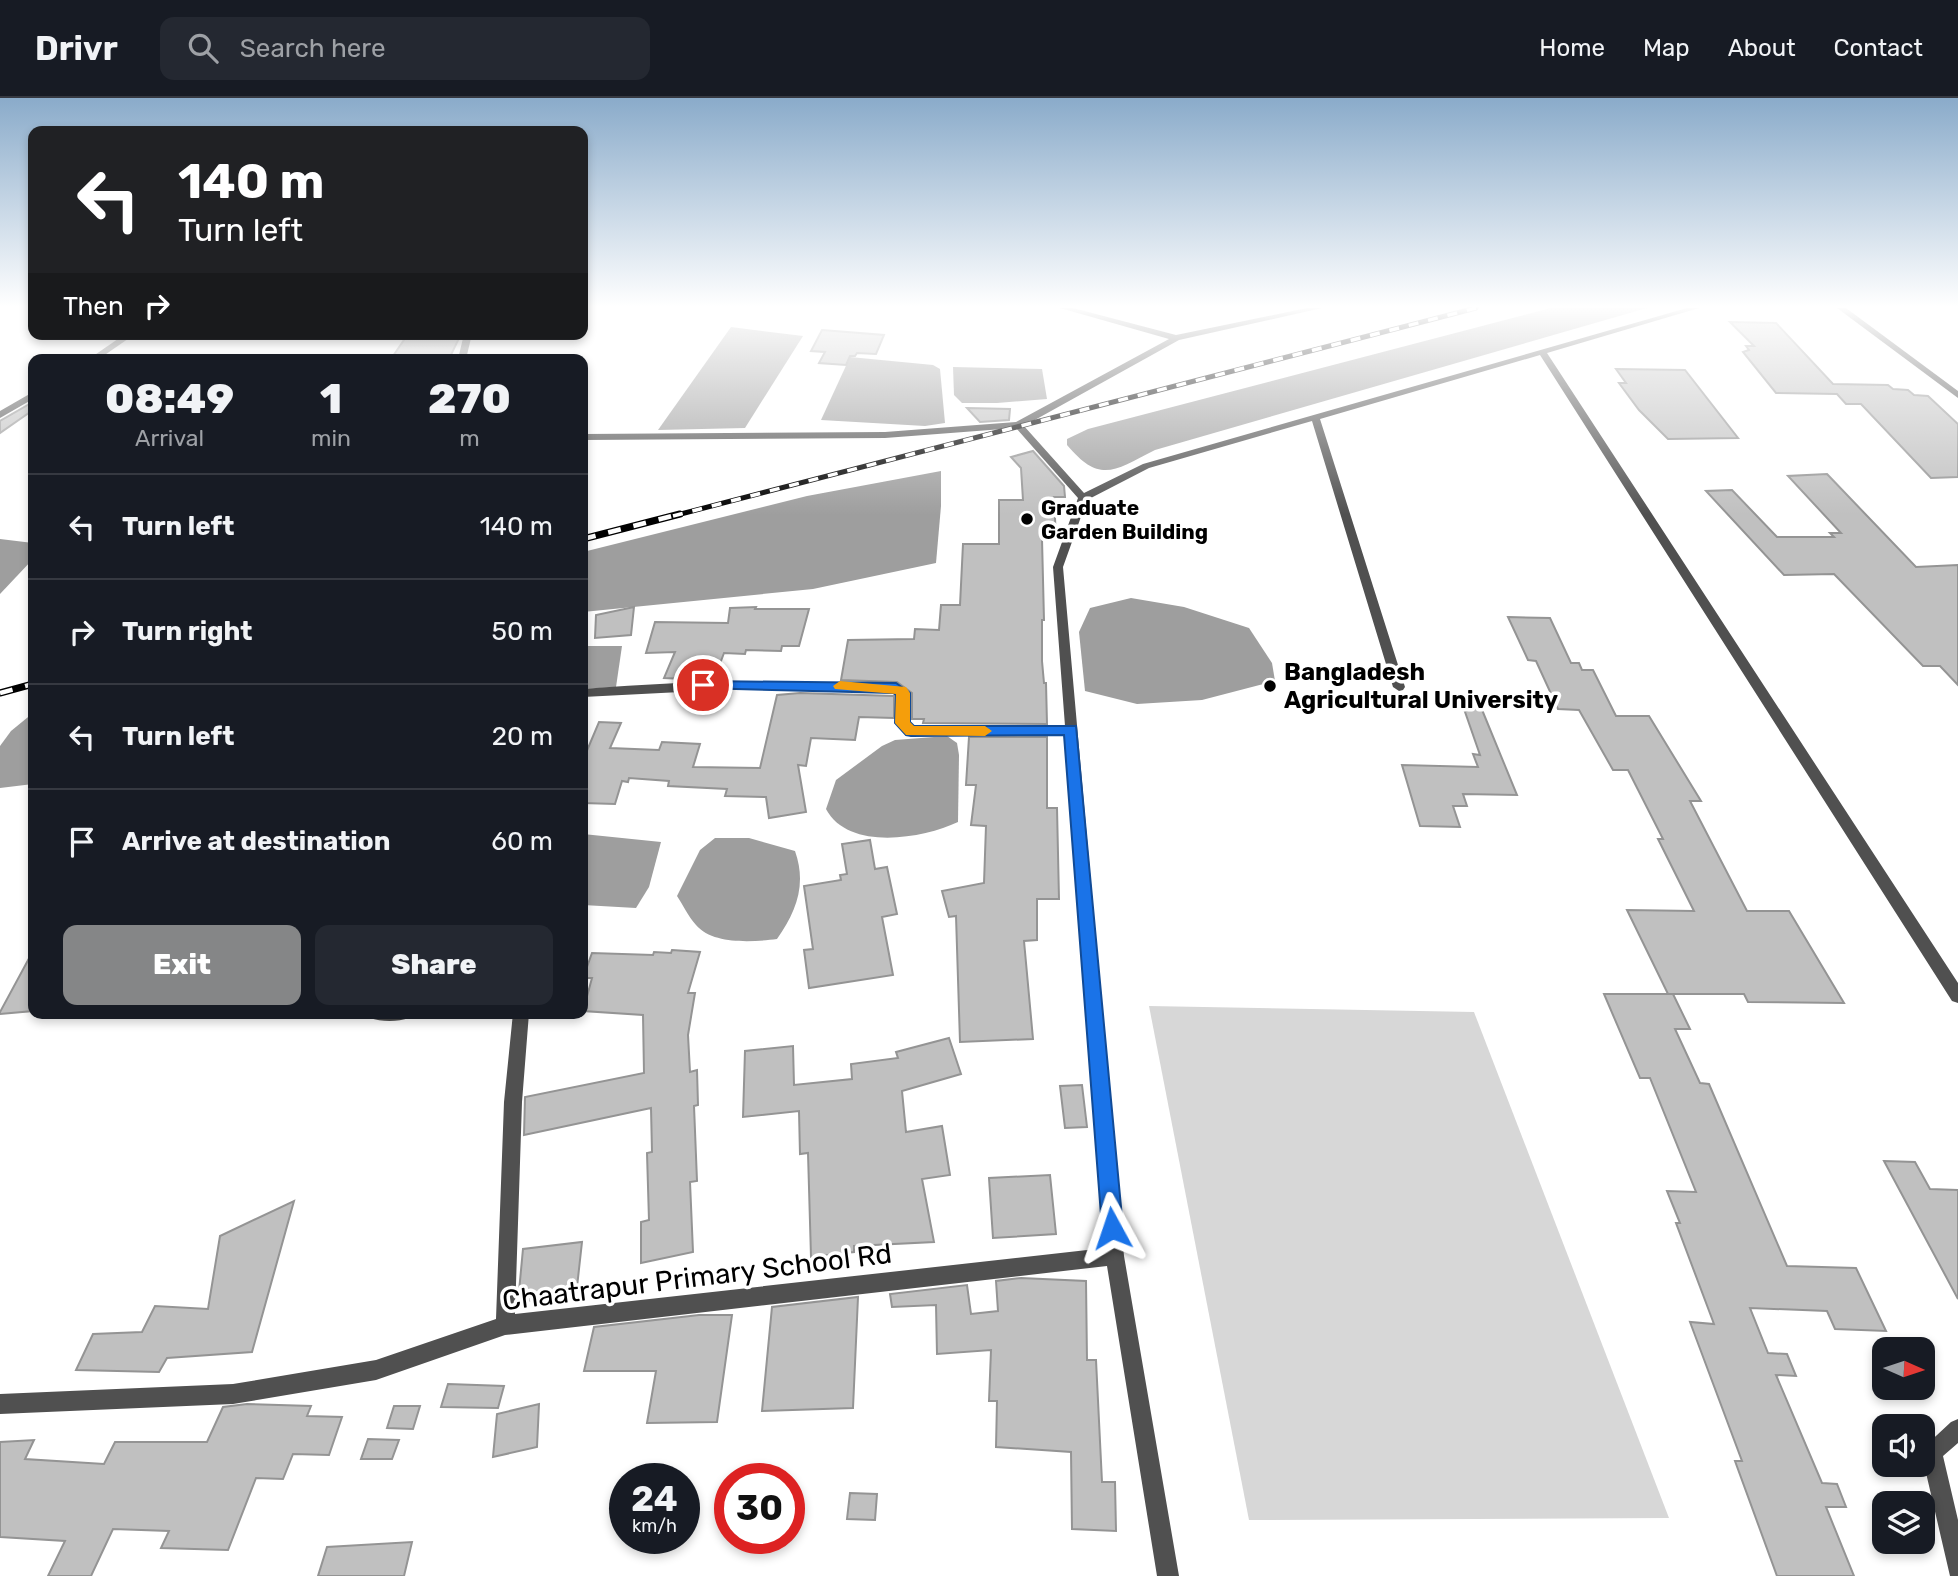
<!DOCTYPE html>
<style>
body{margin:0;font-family:Rubik,sans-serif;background:#242831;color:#f1f3f6;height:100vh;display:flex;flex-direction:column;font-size:26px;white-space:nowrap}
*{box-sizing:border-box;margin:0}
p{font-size:23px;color:#9ea1a6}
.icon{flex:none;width:38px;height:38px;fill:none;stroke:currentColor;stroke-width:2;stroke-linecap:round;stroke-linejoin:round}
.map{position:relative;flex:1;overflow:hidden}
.panel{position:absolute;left:28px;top:256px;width:560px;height:665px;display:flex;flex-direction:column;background:#171b24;border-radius:14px;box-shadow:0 4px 10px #0003}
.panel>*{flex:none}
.banner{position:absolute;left:28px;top:28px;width:560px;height:214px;border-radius:14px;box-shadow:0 4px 10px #0003;background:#202124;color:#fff;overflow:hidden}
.needle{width:46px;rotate:93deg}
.buttons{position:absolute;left:1872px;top:1239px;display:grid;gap:14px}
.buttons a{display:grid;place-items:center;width:63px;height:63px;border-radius:14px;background:#171b24;box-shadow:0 4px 10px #0003;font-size:35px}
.speed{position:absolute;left:609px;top:1365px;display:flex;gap:14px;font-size:35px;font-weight:700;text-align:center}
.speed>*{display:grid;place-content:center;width:91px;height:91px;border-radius:50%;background:#171b24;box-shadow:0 4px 10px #0003;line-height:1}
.speed small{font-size:18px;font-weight:400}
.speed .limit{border:10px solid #d22;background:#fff;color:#111}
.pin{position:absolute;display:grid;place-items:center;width:60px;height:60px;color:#fff;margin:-30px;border:4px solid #fff;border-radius:50%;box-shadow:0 2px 7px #0007}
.me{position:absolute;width:77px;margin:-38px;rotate:355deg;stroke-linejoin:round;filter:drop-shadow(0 0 5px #0008)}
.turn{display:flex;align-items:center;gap:24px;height:147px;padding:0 35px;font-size:32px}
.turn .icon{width:91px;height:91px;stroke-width:2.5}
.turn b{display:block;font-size:49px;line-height:60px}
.then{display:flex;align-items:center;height:66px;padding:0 35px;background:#0003;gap:14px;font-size:26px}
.eta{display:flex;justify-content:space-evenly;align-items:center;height:119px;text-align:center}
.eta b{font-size:42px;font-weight:800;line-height:49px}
.cta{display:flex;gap:14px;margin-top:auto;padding:14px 35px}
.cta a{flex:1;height:80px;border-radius:14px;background:#858687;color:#fff;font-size:28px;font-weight:800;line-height:80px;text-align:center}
.cta a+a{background:#242831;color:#f1f3f6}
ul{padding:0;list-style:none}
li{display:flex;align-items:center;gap:21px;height:105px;padding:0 35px;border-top:2px solid #363941}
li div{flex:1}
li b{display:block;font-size:26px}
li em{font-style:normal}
header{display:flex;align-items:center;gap:42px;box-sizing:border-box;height:98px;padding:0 35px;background:#171b24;border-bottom:2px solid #363941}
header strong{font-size:33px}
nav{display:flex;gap:38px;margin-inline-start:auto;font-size:24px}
.search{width:490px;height:63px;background:#242831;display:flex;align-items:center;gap:18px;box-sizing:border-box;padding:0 24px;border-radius:14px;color:#9ea1a6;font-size:26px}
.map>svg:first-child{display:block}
.green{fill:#d7d7d7}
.water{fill:#9e9e9e}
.building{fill:#c0c0c0;stroke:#949494;stroke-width:2}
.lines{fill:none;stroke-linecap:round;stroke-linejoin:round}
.street{fill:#505050;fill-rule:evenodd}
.rail-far1-casing{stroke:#000;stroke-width:5}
.rail-casing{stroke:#000;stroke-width:7}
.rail-far1{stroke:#fff;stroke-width:3.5;stroke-dasharray:10;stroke-linecap:butt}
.rail{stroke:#fff;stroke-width:4.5;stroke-dasharray:13;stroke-linecap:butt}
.route{fill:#1a73e8;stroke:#114b97;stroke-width:2}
.slow{fill:#f59e0b}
.poi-dot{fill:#000;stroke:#fff;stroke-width:2.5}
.labels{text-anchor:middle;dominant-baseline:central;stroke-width:7;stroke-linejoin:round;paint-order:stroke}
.far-poi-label{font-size:21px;font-weight:bold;fill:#000;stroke:#fff;text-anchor:start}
.poi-label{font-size:24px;font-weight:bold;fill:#000;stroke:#fff;text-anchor:start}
.near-street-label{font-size:28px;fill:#000;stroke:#fff}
</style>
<header>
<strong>Drivr</strong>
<div class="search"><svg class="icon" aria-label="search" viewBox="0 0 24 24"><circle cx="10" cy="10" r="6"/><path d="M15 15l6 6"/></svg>Search here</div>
<nav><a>Home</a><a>Map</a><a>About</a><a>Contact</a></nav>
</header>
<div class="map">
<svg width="1958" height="1478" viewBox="0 0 1958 1478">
<rect width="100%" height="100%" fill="#fff"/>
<polygon class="green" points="1149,908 1474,914 1669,1420 1249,1422"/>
<g class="water">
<path d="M 1551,210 L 1647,210 L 1155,352 C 1114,373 1100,386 1067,347 L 1067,341 L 1088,331 Z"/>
<polygon points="731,229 803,238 745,330 658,332"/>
<polygon points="850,259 933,267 940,271 945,325 925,328 821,322"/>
<polygon points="953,269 1042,271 1047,301 997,305 962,305 954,297"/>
<polygon points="941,373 941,408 936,465 813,491 583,514 583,454 807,398"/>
<polygon points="0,441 33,445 33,461 0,496"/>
<polygon points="1131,500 1184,509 1249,530 1272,565 1275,583 1202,602 1137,606 1085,593 1079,534 1090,510"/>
<polygon points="583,548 622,548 616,589 583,591"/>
<polygon points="33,615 33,686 0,690 0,648 11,633"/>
<path d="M 947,638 L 957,645 L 959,657 L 958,724 C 922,741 848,753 826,711 L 836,682 L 882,648 L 895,642 Z"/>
<polygon points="583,736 661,744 649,789 636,810 583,807"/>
<path d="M 715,740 L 749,740 L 795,753 C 807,787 796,814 777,841 C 753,844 713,847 696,827 C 688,818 683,807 677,798 L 700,752 Z"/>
</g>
<g class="building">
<polygon points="1730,224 1776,225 1833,286 1888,287 1893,291 1908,292 1914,297 1928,298 1958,326 1958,379 1931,380 1861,306 1846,306 1837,296 1776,295 1743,254 1749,252 1746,248 1754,248"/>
<polygon points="822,232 884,237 876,256 857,255 855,258 850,258 846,267 819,265 825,254 811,253"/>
<polygon points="436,236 461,236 449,261 391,261 406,239 434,239"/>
<polygon points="1616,271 1685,272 1738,340 1668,341 1639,312 1619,285 1626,285"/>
<polygon points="33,304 33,312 0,335 0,323"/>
<polygon points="967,310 1010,311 1009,322 980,324"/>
<polygon points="1033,353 1064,388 1065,399 1054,399 1056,441 1042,441 1044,522 1042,522 1042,563 1044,585 1046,585 1047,626 923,625 924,621 912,621 912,595 897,584 841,582 848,542 914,541 915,531 939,532 941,507 960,507 963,446 999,446 999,402 1023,402 1021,370 1011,359"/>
<polygon points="1827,376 1916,469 1958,467 1958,587 1940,568 1923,568 1834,476 1784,477 1706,393 1732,392 1777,439 1834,439 1830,435 1841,435 1788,378"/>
<polygon points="634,509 631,537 595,540 596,517"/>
<polygon points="756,509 755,511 809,511 799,548 782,548 781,553 746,552 745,556 724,555 718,571 689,570 685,581 664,580 675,554 646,555 655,524 728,525 730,510"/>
<polygon points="1508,519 1550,520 1571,565 1579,565 1582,572 1593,572 1616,618 1649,618 1701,703 1690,703 1747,813 1789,813 1844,905 1748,904 1744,896 1668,896 1627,812 1694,813 1658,741 1663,741 1628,672 1613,672 1579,612 1558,611 1536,563 1528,562"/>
<polygon points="800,595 894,598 894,620 859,619 855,642 811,640 806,668 798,667 806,714 769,720 766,699 725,698 727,691 668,688 669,683 629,680 628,684 622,683 615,706 583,705 583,662 599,624 621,625 610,650 659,652 662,644 700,646 693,669 760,670 777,597"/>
<polygon points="1478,602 1517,697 1463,696 1467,708 1453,708 1460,729 1420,728 1402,667 1478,669 1473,656 1480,657 1463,608"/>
<polygon points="969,639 1047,639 1047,710 1057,710 1059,801 1037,801 1037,842 1024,843 1033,941 960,944 956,818 949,819 942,793 984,785 986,728 971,727 976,687 966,687"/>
<polygon points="870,742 875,771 887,769 897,816 882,819 893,877 809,890 804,852 813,851 804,788 841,782 840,777 847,776 842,746"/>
<polygon points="672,852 700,854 688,895 695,895 688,937 690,974 697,972 698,1007 694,1008 697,1083 690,1084 693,1154 641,1165 641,1124 649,1122 647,1055 652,1054 651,1010 524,1037 525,999 644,975 643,917 583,913 592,880 583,880 592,855 653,857 654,854 671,855"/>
<polygon points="33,853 33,913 0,916 0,914"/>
<polygon points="1604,896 1673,896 1690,931 1675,931 1700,985 1709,986 1787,1168 1856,1170 1886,1233 1835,1231 1827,1213 1750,1210 1768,1255 1787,1256 1796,1278 1776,1277 1822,1385 1837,1386 1846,1409 1826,1409 1854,1478 1777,1478 1735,1363 1742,1363 1690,1224 1714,1226 1676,1125 1680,1125 1667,1093 1696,1094 1650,980 1640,980"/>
<polygon points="949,940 961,976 902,993 906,1034 942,1028 950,1077 922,1081 934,1144 854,1148 854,1154 811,1159 808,1055 800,1056 799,1013 743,1019 745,953 793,948 794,987 852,981 851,966 898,960 896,954"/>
<polygon points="1082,987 1087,1029 1065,1030 1060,988"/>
<polygon points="1884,1063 1915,1064 1930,1091 1958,1092 1958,1201"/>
<polygon points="1050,1077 1056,1136 993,1140 989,1080"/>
<polygon points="294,1103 252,1254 167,1260 159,1274 76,1272 93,1236 142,1234 155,1208 208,1211 220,1138"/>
<polygon points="582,1144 576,1198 518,1204 523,1151"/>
<polygon points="1021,1180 1086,1183 1087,1262 1096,1262 1102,1384 1115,1384 1116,1433 1072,1431 1071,1354 996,1349 997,1303 989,1303 991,1252 937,1256 936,1207 892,1209 890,1196 967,1187 971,1216 998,1213 996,1183"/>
<polygon points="858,1199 853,1310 762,1313 772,1209"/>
<polygon points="699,1217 732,1217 717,1324 647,1325 656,1273 584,1273 594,1229"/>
<polygon points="448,1286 504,1288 498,1310 441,1309"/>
<polygon points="247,1306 311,1308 307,1318 342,1319 329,1357 293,1356 283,1381 256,1380 228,1452 161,1450 169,1433 113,1431 91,1478 48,1478 65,1443 0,1439 0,1344 34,1342 25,1361 104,1366 115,1344 207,1344 223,1309"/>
<polygon points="539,1306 537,1349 493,1359 497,1316"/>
<polygon points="394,1308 420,1308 413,1331 387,1330"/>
<polygon points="368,1341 399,1342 392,1361 361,1361"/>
<polygon points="850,1395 877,1396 875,1422 847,1421"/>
<polygon points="412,1444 404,1478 318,1478 327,1449"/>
</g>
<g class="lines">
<g class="street">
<path d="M 1060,210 L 1073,210 L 1176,237 L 1307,210 L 1322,210 L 1179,242 L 1024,328 L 1084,395 L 1143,366 L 1687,210 L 1699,210 L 1547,255 L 1958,885 L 1958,905 L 1952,903 L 1540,257 L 1320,321 L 1405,589 L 1403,592 L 1399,593 L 1393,589 L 1312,323 L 1149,370 L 1087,402 L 1063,469 L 1124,1158 L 1179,1478 L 1157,1478 L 1107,1168 L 505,1237 L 376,1282 L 233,1306 L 0,1316 L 0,1296 L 233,1286 L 376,1262 L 496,1221 L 504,1004 L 513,915 L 529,915 L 522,1004 L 515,1216 L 1105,1150 L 1065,636 L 911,637 L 906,636 L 897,625 L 897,597 L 893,594 L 739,591 L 583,599 L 583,591 C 687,582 791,582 896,586 L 909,595 L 909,624 L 914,629 L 1065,628 L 1053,469 L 1078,400 L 1016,330 L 885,340 L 583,342 L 583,336 L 885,334 L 1016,324 L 1169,241 Z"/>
<polygon points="1837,210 1846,210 1958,293 1958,300"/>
<polygon points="125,236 135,236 99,261 89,261"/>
<polygon points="464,236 472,236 466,261 458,261"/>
<polygon points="33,294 33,301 0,320 0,313"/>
<path d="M 368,915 L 411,915 L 409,920 C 398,924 381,924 370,920 Z"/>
<polygon points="1958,1321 1958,1345 1943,1358 1958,1422 1958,1478 1950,1478 1923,1362 1923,1350 1951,1324"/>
</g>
<g class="rail-far1-casing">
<polyline id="rail-far1" points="673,418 1476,210"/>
</g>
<g class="rail-casing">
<g id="rail">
<polyline points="583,441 680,416"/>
<polyline points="0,595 33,586"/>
</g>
</g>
<use href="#rail-far1" class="rail-far1"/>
<use href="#rail" class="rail"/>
</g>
<linearGradient id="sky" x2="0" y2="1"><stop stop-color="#8aabca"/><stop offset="0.5" stop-color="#fff"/><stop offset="1" stop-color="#fff" stop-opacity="0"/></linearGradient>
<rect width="1958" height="417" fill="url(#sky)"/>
<polygon class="route" points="703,583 896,585 910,595 910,624 914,628 1076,628 1123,1130 1120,1138 1112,1141 1105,1138 1102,1130 1064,637 911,638 906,637 895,625 896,597 893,595 698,590 696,587"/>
<polygon class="slow" points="840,583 906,589 910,595 910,624 914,628 985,628 992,633 985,638 906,637 895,625 896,596 835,591 833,588"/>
<g class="poi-dot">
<circle cx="1027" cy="421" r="7"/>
<circle cx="1270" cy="588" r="7"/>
</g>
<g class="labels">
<g class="far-poi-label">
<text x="1041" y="409">Graduate<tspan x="1041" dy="24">Garden Building</tspan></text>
</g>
<g class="poi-label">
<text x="1284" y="574">Bangladesh<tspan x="1284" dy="28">Agricultural University</tspan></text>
</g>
<g class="near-street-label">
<text transform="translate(697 1179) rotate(-7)">Chaatrapur Primary School Rd</text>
</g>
</g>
</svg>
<div class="buttons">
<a><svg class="needle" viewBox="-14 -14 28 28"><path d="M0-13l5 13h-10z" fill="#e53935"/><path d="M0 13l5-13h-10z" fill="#9ea1a6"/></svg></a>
<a><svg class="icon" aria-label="sound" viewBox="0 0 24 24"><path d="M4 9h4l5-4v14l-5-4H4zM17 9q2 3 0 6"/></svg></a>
<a><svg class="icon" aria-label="layers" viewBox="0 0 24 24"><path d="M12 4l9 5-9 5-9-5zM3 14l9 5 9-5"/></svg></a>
</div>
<div class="speed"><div>24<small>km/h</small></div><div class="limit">30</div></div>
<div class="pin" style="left:703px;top:587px;background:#d93025"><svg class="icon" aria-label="arrive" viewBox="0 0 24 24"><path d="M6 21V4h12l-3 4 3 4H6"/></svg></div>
<svg class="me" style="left:1112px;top:1130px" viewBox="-20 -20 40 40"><path d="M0-17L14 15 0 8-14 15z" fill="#1a73e8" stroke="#fff" stroke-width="4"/></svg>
<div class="banner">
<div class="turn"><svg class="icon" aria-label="left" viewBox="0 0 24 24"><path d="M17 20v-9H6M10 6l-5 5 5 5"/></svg><div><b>140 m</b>Turn left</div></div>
<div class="then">Then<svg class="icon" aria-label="right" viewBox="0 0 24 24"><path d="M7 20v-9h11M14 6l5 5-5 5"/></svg></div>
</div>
<section class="panel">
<div class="eta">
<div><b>08:49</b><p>Arrival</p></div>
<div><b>1</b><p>min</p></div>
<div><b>270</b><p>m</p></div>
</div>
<ul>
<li><svg class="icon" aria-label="left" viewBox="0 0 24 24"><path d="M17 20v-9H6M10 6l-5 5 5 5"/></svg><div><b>Turn left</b></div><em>140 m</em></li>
<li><svg class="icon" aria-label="right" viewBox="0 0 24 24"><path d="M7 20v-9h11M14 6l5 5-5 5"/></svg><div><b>Turn right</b></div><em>50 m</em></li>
<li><svg class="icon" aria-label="left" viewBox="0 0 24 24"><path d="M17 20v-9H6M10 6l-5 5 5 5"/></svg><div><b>Turn left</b></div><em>20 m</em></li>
<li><svg class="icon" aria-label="arrive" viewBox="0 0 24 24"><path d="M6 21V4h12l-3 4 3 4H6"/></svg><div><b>Arrive at destination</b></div><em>60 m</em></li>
</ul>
<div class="cta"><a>Exit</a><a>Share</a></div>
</section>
</div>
